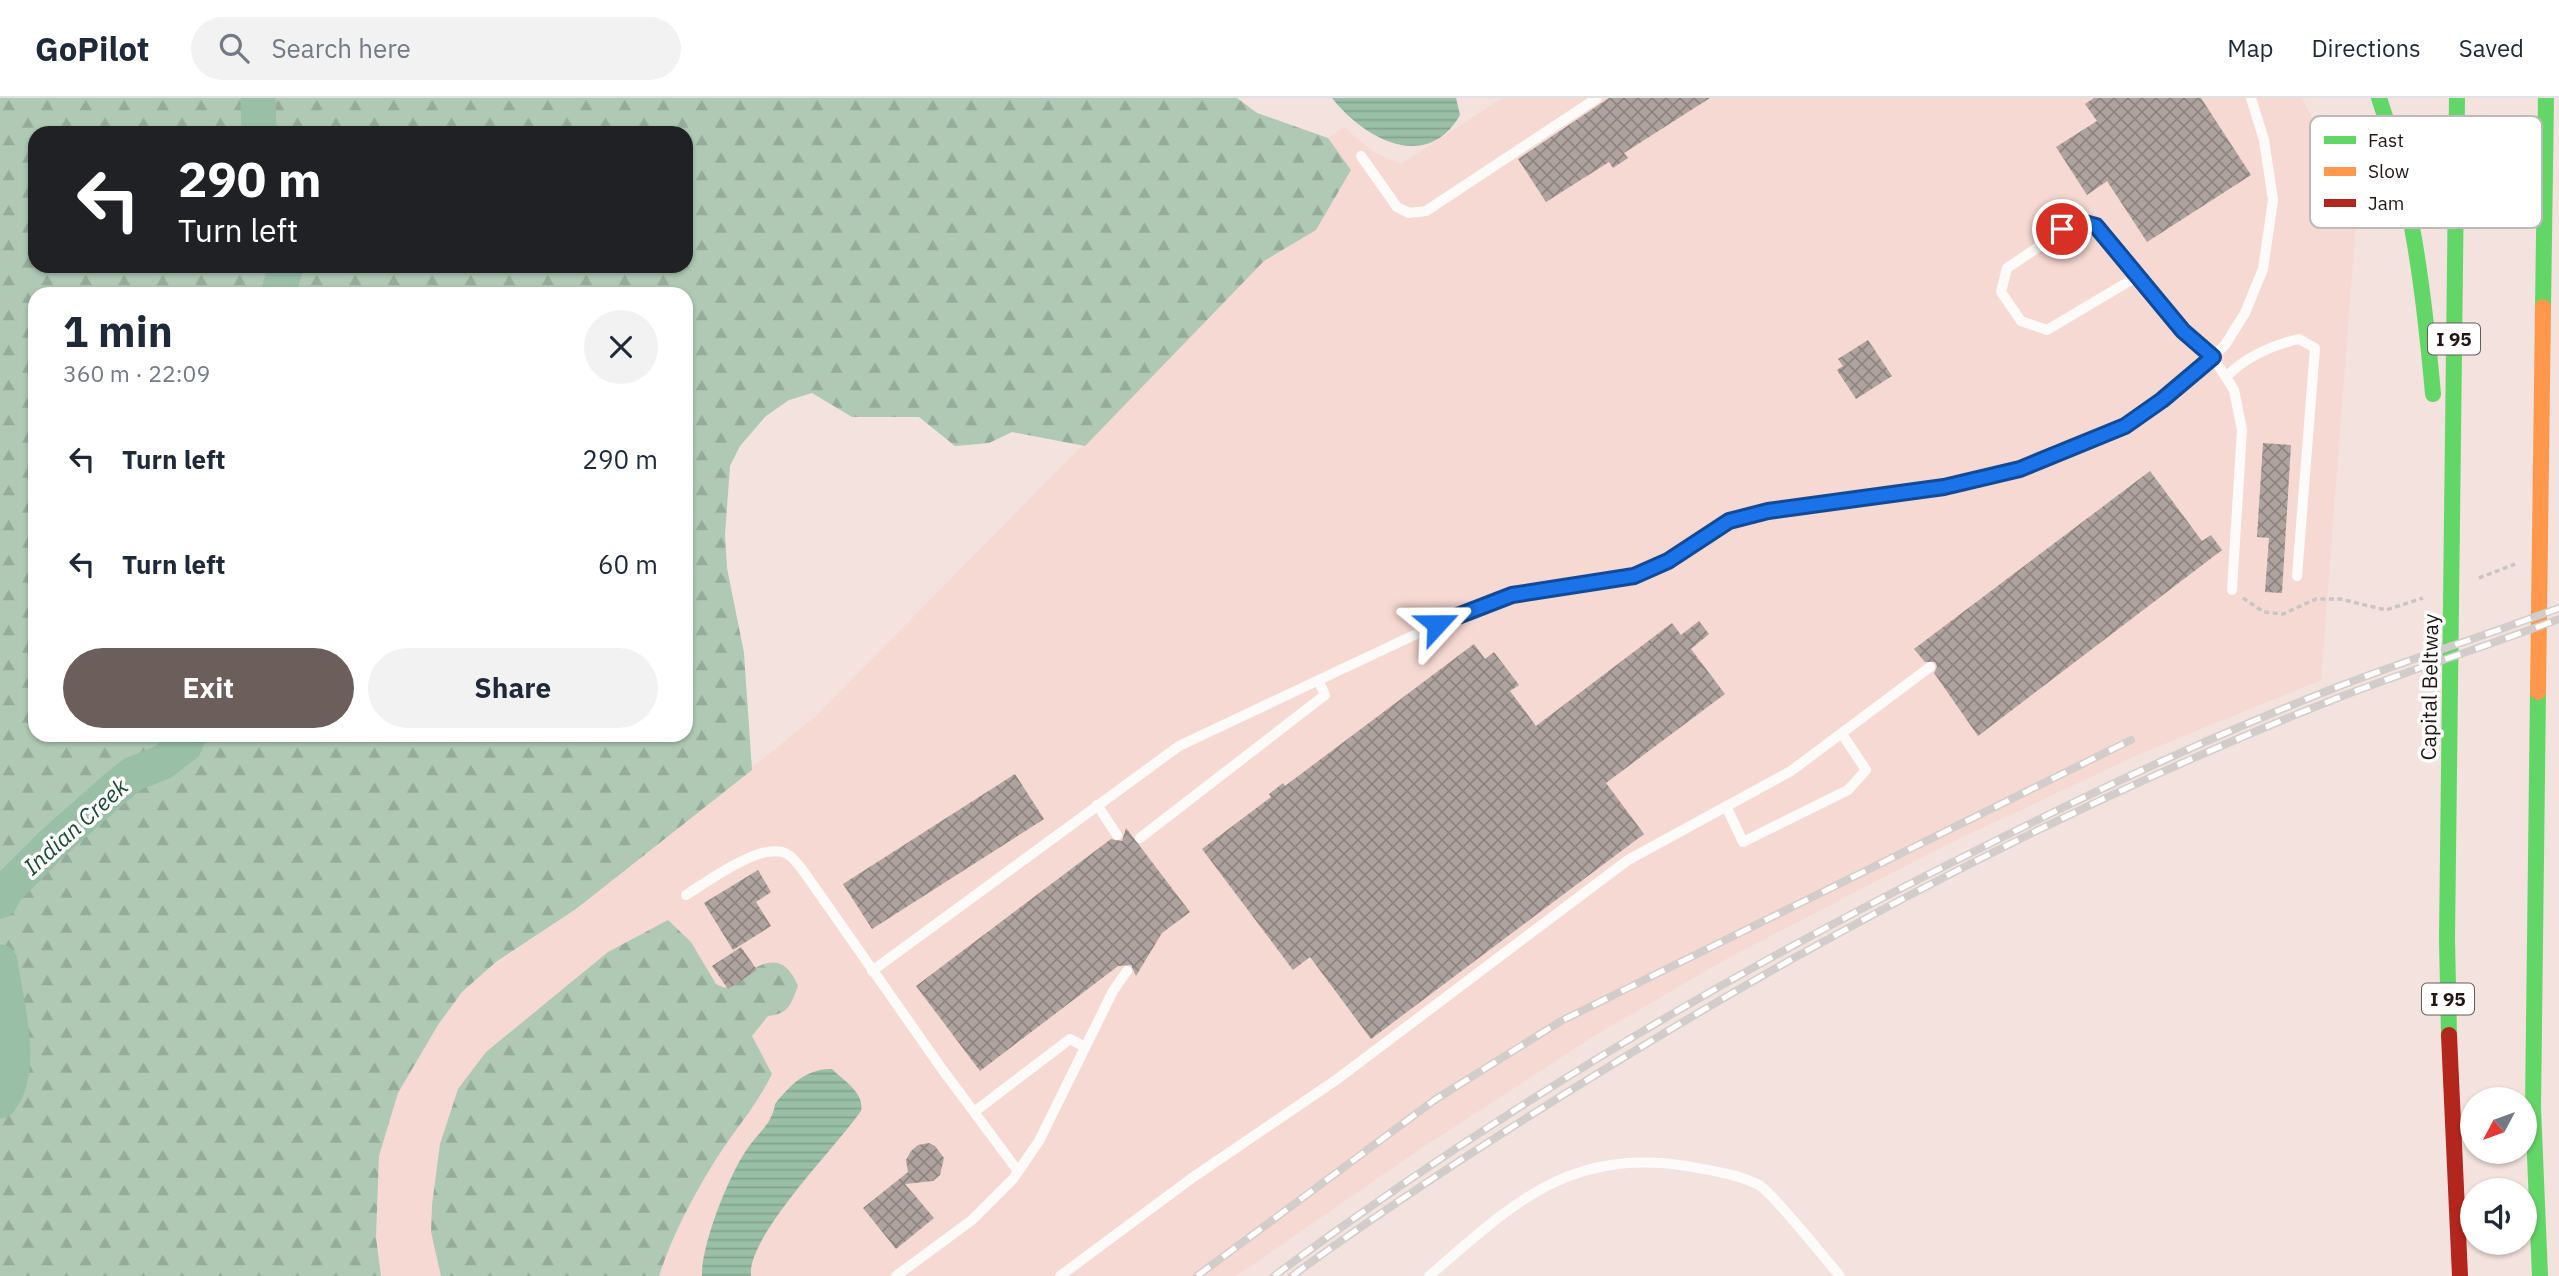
<!DOCTYPE html>
<meta charset="utf-8">
<style>
body{margin:0;font-family:"IBM Plex Sans",sans-serif;background:#f2f2f3;color:#1f2937;height:100vh;display:flex;flex-direction:column;font-size:26px;white-space:nowrap}
*{box-sizing:border-box;margin:0}
p{font-size:23px;color:#747a83}
.icon{flex:none;width:38px;height:38px;fill:none;stroke:currentColor;stroke-width:2;stroke-linecap:round;stroke-linejoin:round}
.map{position:relative;flex:1;overflow:hidden}
.side{position:absolute;left:28px;top:189px;width:665px;height:455px;display:flex;flex-direction:column;background:#fff;border-radius:21px;box-shadow:0 2px 5px #0004}
.side>*{flex:none}
.guide{position:absolute;left:28px;top:28px;width:665px;height:147px;border-radius:21px;box-shadow:0 2px 5px #0004;background:#202124;color:#fff;overflow:hidden}
.needle{width:46px;rotate:229deg}
.controls{position:absolute;left:2460px;top:989px;display:grid;gap:14px}
.controls a{display:grid;place-items:center;width:77px;height:77px;border-radius:50%;background:#fff;box-shadow:0 2px 5px #0004;font-size:35px}
.pin{position:absolute;display:grid;place-items:center;width:60px;height:60px;color:#fff;margin:-30px;border:4px solid #fff;border-radius:50%;box-shadow:0 2px 7px #0007}
.me{position:absolute;width:77px;margin:-38px;rotate:66deg;stroke-linejoin:round;filter:drop-shadow(0 0 5px #0008)}
.turn{display:flex;align-items:center;gap:24px;height:147px;padding:0 35px;font-size:32px}
.turn .icon{width:91px;height:91px;stroke-width:2.5}
.turn b{display:block;font-size:49px;line-height:60px}
.round{display:grid;place-items:center;flex:none;width:74px;height:74px;border-radius:37px;background:#f2f2f3}
.head{display:flex;align-items:center;justify-content:space-between;height:119px;padding:0 35px}
h1{font-size:42px;font-weight:700;line-height:52px}
.action{display:flex;gap:14px;margin-top:auto;padding:14px 35px}
.action a{flex:1;height:80px;border-radius:42px;background:#6b5e5b;color:#fff;font-size:28px;font-weight:700;line-height:80px;text-align:center}
.action a+a{background:#f2f2f3;color:#1f2937}
ul{padding:0;list-style:none}
li{display:flex;align-items:center;gap:21px;height:105px;padding:0 35px}
li div{flex:1}
li b{display:block;font-size:26px}
li em{font-style:normal}
header{display:flex;align-items:center;gap:42px;box-sizing:border-box;height:98px;padding:0 35px;background:#fff;border-bottom:2px solid #e0e1e3}
header strong{font-size:33px}
nav{display:flex;gap:38px;margin-inline-start:auto;font-size:24px}
.search{width:490px;height:63px;background:#f2f2f3;display:flex;align-items:center;gap:18px;box-sizing:border-box;padding:0 24px;border-radius:38px;color:#747a83;font-size:26px}
.map>svg:first-child{display:block}
.built{fill:#f6d9d2}
.forest{fill:url(#forest-firs);fill-rule:evenodd}
.water{fill:url(#water-rules)}
.lines{fill:none;stroke-linecap:round;stroke-linejoin:round}
.stream{stroke:#99bfa7;stroke-width:6}
.river{stroke:#99bfa7;stroke-width:35}
.building{fill:url(#building-cross-hatch)}
.path{stroke:#cac5c4;stroke-width:3.5;stroke-dasharray:5 3.5;stroke-linecap:butt}
.lane{stroke:#fdfbfa;stroke-width:10}
.fast{stroke:#63d668;stroke-width:16}
.slow{stroke:#ff974d;stroke-width:16}
.jam{stroke:#b3261e;stroke-width:16}
.rail-casing{stroke:#d2cdcb;stroke-width:8}
.rail{stroke:#fff;stroke-width:5;stroke-dasharray:16;stroke-linecap:butt}
.route-casing{stroke:#114b97;stroke-width:18}
.route{stroke:#1a73e8;stroke-width:12}
.labels{text-anchor:middle;dominant-baseline:central;stroke-width:7;stroke-linejoin:round;paint-order:stroke}
.shield{fill:#fff;stroke:#645d5b;stroke-width:2}
.shield-label{font-size:19px;font-weight:bold;fill:#221715}
.street-label{font-size:21px;fill:#221715;stroke:#fff}
.water-label{font-size:23px;font-style:italic;fill:#1a4b35;stroke:#fff}
.key{fill:#fff;stroke:#bdb9b9;stroke-width:2}
.key-label{font-size:19px;fill:#221715}
</style>
<header>
<strong>GoPilot</strong>
<div class="search"><svg class="icon" aria-label="search" viewBox="0 0 24 24"><circle cx="10" cy="10" r="6"/><path d="M15 15l6 6"/></svg>Search here</div>
<nav><a>Map</a><a>Directions</a><a>Saved</a></nav>
</header>
<div class="map">
<svg width="2559" height="1178" viewBox="0 0 2559 1178">
<defs>
<pattern id="forest-firs" width="22" height="20" patternUnits="userSpaceOnUse" patternTransform="scale(1.75)"><rect width="22" height="20" fill="#afc9b5"/><path d="M5 1l3.5 6h-7zM16 11l3.5 6h-7z" fill="#96ac9b"/></pattern>
<pattern id="water-rules" width="6" height="5" patternUnits="userSpaceOnUse" patternTransform="scale(1.75)"><rect width="6" height="5" fill="#99bfa7"/><path d="M0 2.5h6" fill="none" stroke="#84a38f"/></pattern>
<pattern id="building-cross-hatch" width="8" height="8" patternUnits="userSpaceOnUse" patternTransform="scale(1.75)"><rect width="8" height="8" fill="#afa39f"/><path d="M0 0l8 8M0 8l8-8" fill="none" stroke="#8e8480"/></pattern>
</defs>
<rect width="100%" height="100%" fill="#f3e2dd"/>
<polygon class="built" points="1502,0 2302,0 2314,24 2311,76 2359,84 2321,582 2142,655 1948,746 1730,859 1597,936 1420,1051 1236,1178 381,1178 376,1139 379,1058 398,995 438,927 462,894 496,865 576,811 816,618 1264,163 1316,132 1351,72 1328,40 1344,29 1372,53 1401,66"/>
<g class="forest">
<path d="M 0,0 L 1237,0 L 1257,15 L 1328,40 L 1351,72 L 1316,132 L 1264,163 L 1085,348 L 1012,334 L 989,345 L 955,348 L 919,319 L 852,319 L 812,295 L 789,302 L 766,318 L 740,348 L 730,368 L 725,437 L 727,470 L 744,555 L 752,672 L 576,811 L 496,864 L 462,894 L 438,927 L 398,995 L 379,1058 L 376,1139 L 381,1178 L 0,1178 ZM 35,35 L 686,35 L 686,168 L 35,168 ZM 35,196 L 686,196 L 686,637 L 35,637 Z"/>
<path d="M 668,822 L 691,844 L 716,886 L 725,890 C 752,872 780,844 798,888 C 791,906 789,916 768,918 L 752,938 L 772,976 C 755,1011 729,1038 710,1071 C 690,1104 671,1141 659,1178 L 441,1178 L 431,1134 L 432,1107 L 440,1046 L 458,991 L 486,954 L 608,854 Z"/>
</g>
<g class="water">
<path d="M 1332,0 L 1456,0 L 1460,17 C 1427,75 1364,41 1332,0 Z"/>
<path d="M 832,971 C 844,983 865,995 861,1013 C 837,1048 746,1139 751,1178 L 702,1178 C 701,1147 729,1077 747,1051 C 759,1034 772,1026 775,1006 C 790,987 807,970 832,971 Z"/>
</g>
<g class="lines">
<polyline class="stream" points="0,779 25,772"/>
<g class="river">
<polyline points="258,0 259,35"/>
<polyline points="278,196 286,168"/>
<polyline points="0,803 6,792 52,746 113,692 133,676 163,664 185,647 189,637"/>
<path d="M 0,864 C 5,902 26,970 0,1003"/>
</g>
</g>
<g class="building">
<polygon points="1609,0 1710,0 1624,55 1628,60 1613,70 1609,64 1546,104 1518,61"/>
<polygon points="2094,0 2201,0 2251,77 2147,144 2107,83 2087,97 2056,49 2097,23 2085,6"/>
<polygon points="1868,242 1892,278 1856,301 1837,272 1843,268 1838,261"/>
<polygon points="2263,345 2291,347 2282,495 2265,494 2269,440 2257,439"/>
<polygon points="2150,373 2202,443 2211,437 2222,452 1978,638 1934,575 1937,569 1935,564 1925,564 1914,551"/>
<polygon points="1699,523 1709,536 1691,551 1725,596 1606,685 1644,736 1371,941 1310,859 1293,872 1202,751 1271,699 1269,696 1283,685 1285,688 1474,546 1485,561 1494,554 1519,587 1510,593 1536,628 1672,525 1681,537"/>
<polygon points="1015,676 1044,721 872,831 843,786"/>
<polygon points="1126,730 1190,814 1162,835 1136,878 1131,867 1118,868 980,973 916,888 1111,741 1122,743"/>
<polygon points="758,772 771,794 756,804 771,828 733,852 704,805"/>
<polygon points="741,849 757,872 728,891 712,868"/>
<polygon points="929,1045 935,1048 944,1060 940,1077 933,1083 905,1086 934,1120 896,1151 863,1110 908,1074 906,1062 911,1053 918,1047"/>
</g>
<g class="lines">
<g class="path">
<polyline points="2479,480 2515,466"/>
<polyline points="2243,500 2264,514 2283,516 2316,501 2340,501 2386,512 2423,500"/>
</g>
<g class="lane">
<polyline points="1361,58 1397,109 1409,115 1426,113 1597,0"/>
<polyline points="2138,178 2047,232 2021,223 2001,194 2007,170 2077,123 2096,128 2183,233 2213,259 2234,292 2242,332 2232,492"/>
<path d="M 2227,278 C 2246,259 2273,247 2299,241 L 2315,250 L 2297,478"/>
<polyline points="1097,707 1117,737"/>
<polyline points="1726,708 1743,744 1848,692 1866,672 1842,636"/>
<polyline points="1140,740 1325,597 1319,584"/>
<path d="M 686,797 C 707,784 763,742 787,756 C 796,761 803,773 809,781 L 942,971 L 1018,1073"/>
<polyline points="872,873 1179,648 1461,515 1512,497 1634,478 1668,463 1729,423 1768,413 1943,389 2020,371 2125,328 2200,272 2225,247 2245,215 2263,171 2273,102 2264,42 2251,0"/>
<polyline points="974,1014 1070,941 1085,949"/>
<polyline points="896,1178 972,1122 1013,1081 1039,1043 1113,893 1127,873"/>
<polyline points="1060,1178 1192,1080 1336,982 1628,762 1791,673 1930,569"/>
<path d="M 1429,1178 C 1513,1106 1567,1050 1686,1068 C 1709,1072 1738,1076 1759,1087 C 1772,1094 1826,1162 1840,1178"/>
</g>
<g class="fast">
<path d="M 2379,0 C 2412,97 2424,195 2433,296"/>
<polyline points="2543,209 2546,0"/>
<polyline points="2538,594 2533,1010 2540,1178"/>
<polyline points="2449,937 2447,841 2457,0"/>
</g>
<polyline class="slow" points="2538,594 2543,209"/>
<polyline class="jam" points="2449,937 2460,1178"/>
<g class="rail-casing">
<g id="rail">
<polyline points="1197,1178 1436,1001 1561,923 2131,642"/>
<path d="M 1274,1178 C 1495,1014 1732,873 1979,751 C 2094,693 2212,638 2332,591 C 2407,562 2484,538 2559,510"/>
<path d="M 1292,1178 C 1389,1107 1490,1042 1592,979 C 1828,833 2077,703 2335,601 C 2409,572 2485,549 2559,521"/>
</g>
</g>
<use href="#rail" class="rail"/>
</g>
<g class="lines">
<g class="route-casing">
<polyline id="route" points="1437,526 1512,497 1634,478 1668,463 1729,423 1768,413 1944,389 2020,371 2125,328 2162,302 2213,259 2183,233 2096,128 2077,123 2062,131"/>
</g>
<use href="#route" class="route"/>
</g>
<g class="labels">
<g class="shield">
<rect x="2428" y="225.5" width="52" height="31" rx="5"/>
<rect x="2422" y="885.5" width="52" height="31" rx="5"/>
</g>
<g class="shield-label">
<text x="2454" y="241">I 95</text>
<text x="2448" y="901">I 95</text>
</g>
<g class="street-label">
<text transform="translate(2429 589) rotate(-89)">Capital Beltway</text>
</g>
<g class="water-label">
<text transform="translate(75 728) rotate(-42)">Indian Creek</text>
</g>
</g>
<rect x="2310" y="18" width="232" height="112" rx="10" class="key"/>
<rect x="2324" y="38" width="32" height="8" fill="#63d668"/>
<rect x="2324" y="69" width="32" height="9" fill="#ff974d"/>
<rect x="2324" y="101" width="32" height="8" fill="#b3261e"/>
<g class="key-label">
<text x="2368" y="49">Fast</text>
<text x="2368" y="80">Slow</text>
<text x="2368" y="112">Jam</text>
</g>
</svg>
<div class="controls">
<a><svg class="needle" viewBox="-14 -14 28 28"><path d="M0-13l5 13h-10z" fill="#e53935"/><path d="M0 13l5-13h-10z" fill="#747a83"/></svg></a>
<a><svg class="icon" aria-label="sound" viewBox="0 0 24 24"><path d="M4 9h4l5-4v14l-5-4H4zM17 9q2 3 0 6"/></svg></a>
</div>
<div class="pin" style="left:2062px;top:131px;background:#d93025"><svg class="icon" aria-label="arrive" viewBox="0 0 24 24"><path d="M6 21V4h12l-3 4 3 4H6"/></svg></div>
<svg class="me" style="left:1437px;top:526px" viewBox="-20 -20 40 40"><path d="M0-17L14 15 0 8-14 15z" fill="#1a73e8" stroke="#fff" stroke-width="4"/></svg>
<div class="guide">
<div class="turn"><svg class="icon" aria-label="left" viewBox="0 0 24 24"><path d="M17 20v-9H6M10 6l-5 5 5 5"/></svg><div><b>290 m</b>Turn left</div></div>
</div>
<section class="side">
<div class="head"><div><h1>1 min</h1><p>360 m · 22:09</p></div><a class="round"><svg class="icon" aria-label="close" viewBox="0 0 24 24"><path d="M6 6l12 12M18 6L6 18"/></svg></a></div>
<ul>
<li><svg class="icon" aria-label="left" viewBox="0 0 24 24"><path d="M17 20v-9H6M10 6l-5 5 5 5"/></svg><div><b>Turn left</b></div><em>290 m</em></li>
<li><svg class="icon" aria-label="left" viewBox="0 0 24 24"><path d="M17 20v-9H6M10 6l-5 5 5 5"/></svg><div><b>Turn left</b></div><em>60 m</em></li>
</ul>
<div class="action"><a>Exit</a><a>Share</a></div>
</section>
</div>
